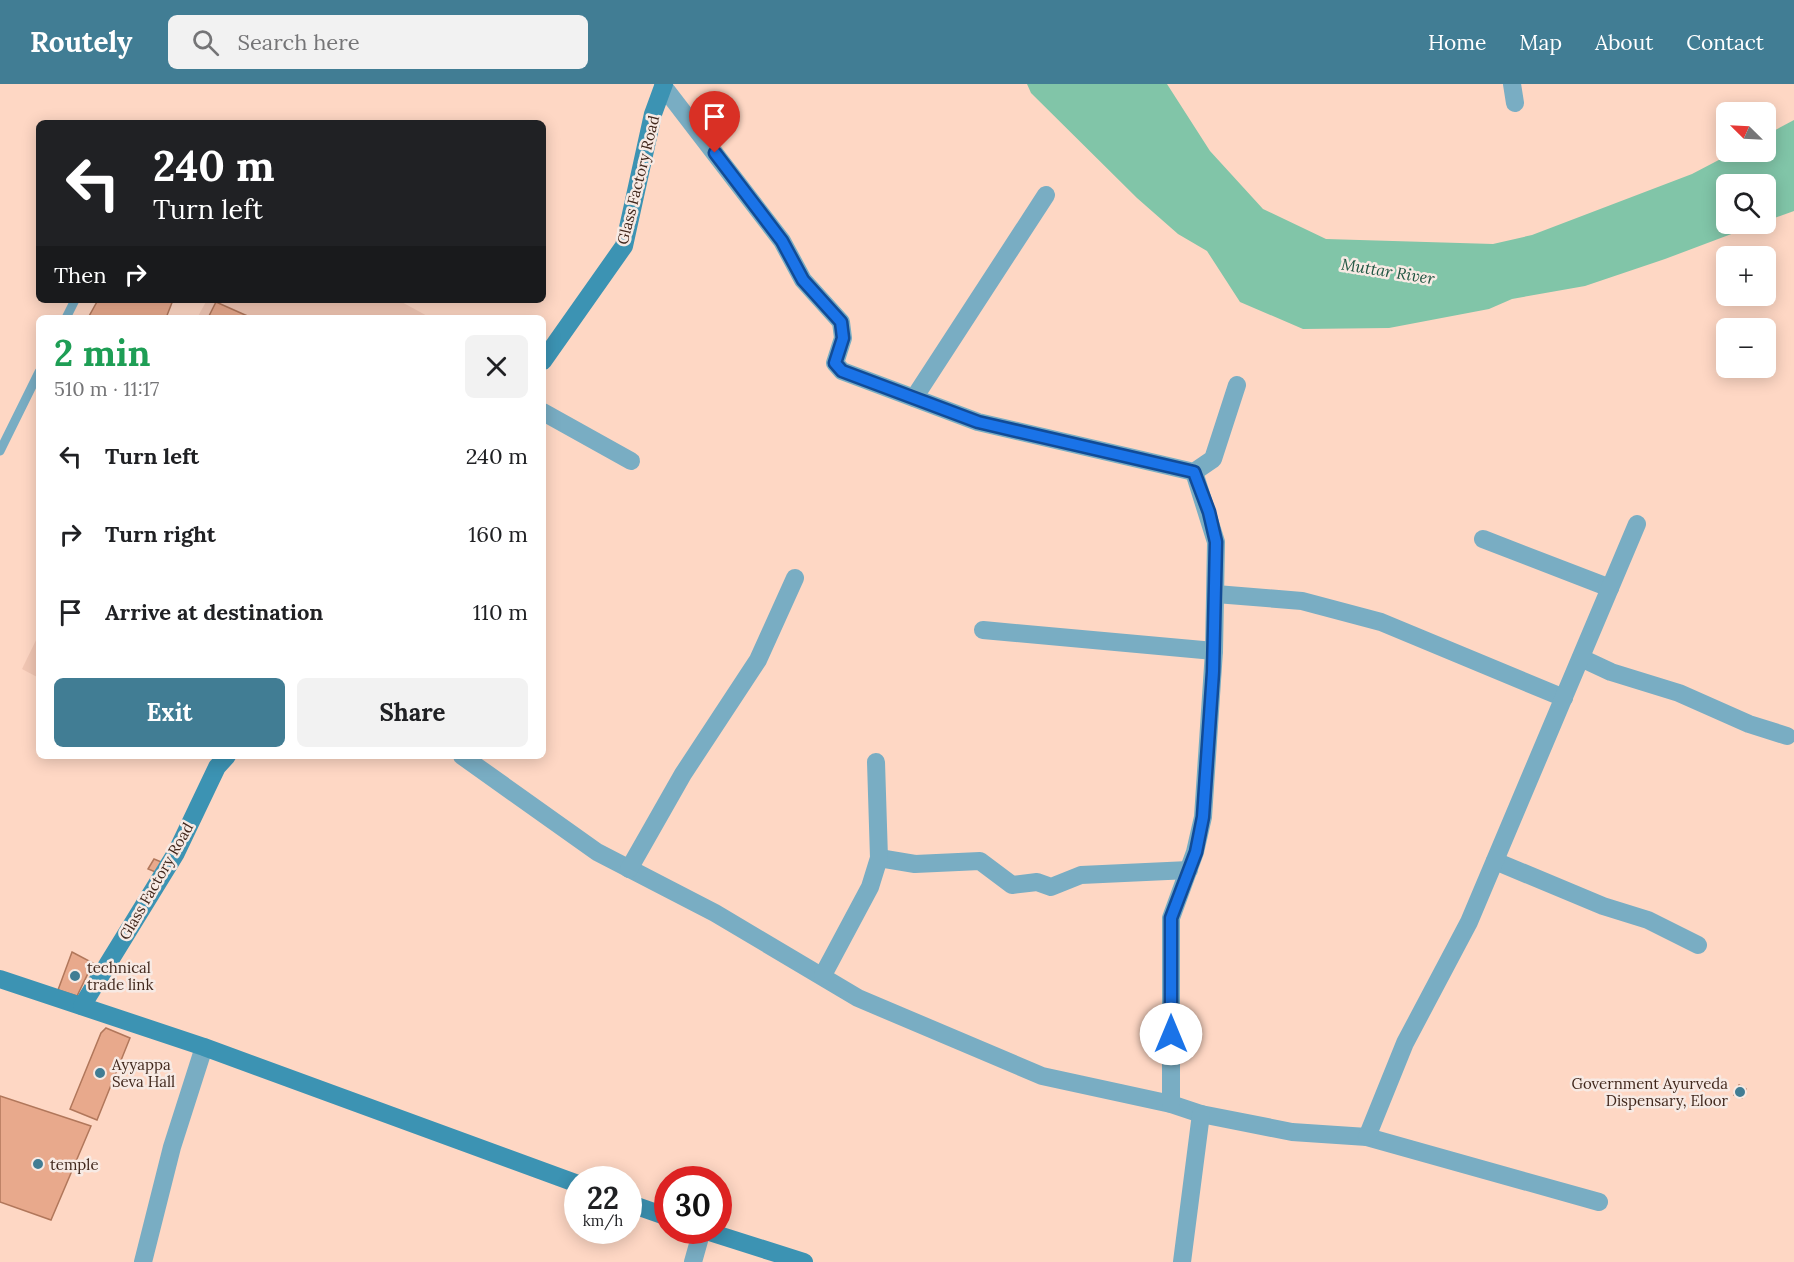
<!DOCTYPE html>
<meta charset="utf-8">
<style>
body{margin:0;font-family:Lora,serif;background:#f2f2f2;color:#202124;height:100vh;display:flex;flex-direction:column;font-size:22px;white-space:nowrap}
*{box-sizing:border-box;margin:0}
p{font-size:20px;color:#757577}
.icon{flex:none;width:33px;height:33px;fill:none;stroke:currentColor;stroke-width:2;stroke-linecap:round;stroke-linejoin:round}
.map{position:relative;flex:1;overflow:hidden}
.side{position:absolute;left:36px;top:231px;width:510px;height:444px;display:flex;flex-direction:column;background:#fff;border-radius:9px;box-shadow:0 3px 15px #0003}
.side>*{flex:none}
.guide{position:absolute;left:36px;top:36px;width:510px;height:183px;border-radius:9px;box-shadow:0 3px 15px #0003;background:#202124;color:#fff;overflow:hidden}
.needle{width:39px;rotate:294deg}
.buttons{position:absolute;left:1716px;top:18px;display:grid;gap:12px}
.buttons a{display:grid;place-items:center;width:60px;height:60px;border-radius:9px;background:#fff;box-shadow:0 3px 15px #0003;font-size:30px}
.speed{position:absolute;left:564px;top:1082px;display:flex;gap:12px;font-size:30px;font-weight:700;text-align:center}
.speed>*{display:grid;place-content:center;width:78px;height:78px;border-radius:50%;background:#fff;box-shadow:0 3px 15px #0003;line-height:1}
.speed small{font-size:15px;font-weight:400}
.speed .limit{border:9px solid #d22;background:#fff;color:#111}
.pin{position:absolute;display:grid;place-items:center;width:51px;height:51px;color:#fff;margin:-62px -26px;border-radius:50% 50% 50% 0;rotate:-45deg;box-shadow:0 0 6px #0007}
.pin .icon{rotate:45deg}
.me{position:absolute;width:66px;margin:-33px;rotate:0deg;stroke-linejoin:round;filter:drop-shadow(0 0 4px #0008)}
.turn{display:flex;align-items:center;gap:21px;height:126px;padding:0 18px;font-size:27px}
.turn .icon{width:78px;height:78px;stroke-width:2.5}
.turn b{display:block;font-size:42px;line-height:51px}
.then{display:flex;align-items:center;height:57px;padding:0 18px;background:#0003;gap:12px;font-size:22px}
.round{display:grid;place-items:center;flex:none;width:63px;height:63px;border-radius:9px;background:#f2f2f2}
.headline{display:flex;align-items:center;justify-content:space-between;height:102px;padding:0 18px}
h1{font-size:36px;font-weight:700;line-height:45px;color:#1e9e55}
.button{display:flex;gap:12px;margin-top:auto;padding:12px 18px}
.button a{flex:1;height:69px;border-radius:9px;background:#417d94;color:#fff;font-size:24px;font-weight:700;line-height:69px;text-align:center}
.button a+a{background:#f2f2f2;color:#202124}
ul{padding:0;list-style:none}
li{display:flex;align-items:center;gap:18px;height:78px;padding:0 18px}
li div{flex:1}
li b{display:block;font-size:22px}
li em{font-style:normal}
header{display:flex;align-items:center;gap:36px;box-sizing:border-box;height:84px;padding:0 30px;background:#417d94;color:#fff}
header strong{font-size:28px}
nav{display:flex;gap:33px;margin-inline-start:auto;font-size:21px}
.search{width:420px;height:54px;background:#f2f2f2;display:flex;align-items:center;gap:15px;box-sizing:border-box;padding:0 21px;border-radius:9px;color:#757577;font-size:22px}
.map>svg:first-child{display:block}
.built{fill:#f2c7b4}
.water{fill:#81c5a8}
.building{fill:#e8a98c;stroke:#b1775b;stroke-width:1.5}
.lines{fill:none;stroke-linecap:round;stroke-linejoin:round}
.service{stroke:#79adc3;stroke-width:9}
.minor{stroke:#79adc3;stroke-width:18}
.secondary{stroke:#3c93b3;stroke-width:18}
.route-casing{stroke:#114b97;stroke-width:15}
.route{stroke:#1a73e8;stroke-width:10}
.poi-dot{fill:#417d94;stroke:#f7eae4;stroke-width:2}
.labels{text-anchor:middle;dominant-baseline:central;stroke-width:5;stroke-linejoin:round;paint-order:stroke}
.street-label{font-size:15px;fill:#41281d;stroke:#f7eae4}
.poi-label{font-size:15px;fill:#41281d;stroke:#f7eae4;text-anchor:start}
.water-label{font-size:16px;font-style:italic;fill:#205642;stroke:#f7eae4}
</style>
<header>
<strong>Routely</strong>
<div class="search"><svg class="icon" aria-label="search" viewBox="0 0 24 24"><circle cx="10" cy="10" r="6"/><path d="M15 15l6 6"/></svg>Search here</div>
<nav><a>Home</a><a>Map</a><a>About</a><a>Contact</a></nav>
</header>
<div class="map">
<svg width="1794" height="1178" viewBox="0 0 1794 1178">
<rect width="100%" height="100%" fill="#fed7c4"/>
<g class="built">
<polygon points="207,216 398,216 431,234 197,234"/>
<polygon points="39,550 39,594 22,585"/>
</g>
<polygon class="water" points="1027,0 1167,0 1210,67 1263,125 1326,155 1493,160 1532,151 1692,90 1734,68 1766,68 1766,51 1794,36 1794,127 1766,137 1766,100 1726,100 1726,140 1758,140 1665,175 1585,202 1512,215 1489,225 1389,244 1303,245 1240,218 1207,167 1178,150 1137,114 1031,9"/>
<g class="building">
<polygon points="98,216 173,216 166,234 88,234"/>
<polygon points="216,218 252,234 208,234"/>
<polygon points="154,775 164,779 158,789 148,785"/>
<polygon points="72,868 93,879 77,912 58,906"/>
<polygon points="106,944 130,954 97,1036 70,1025 101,949"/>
<polygon points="1739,1001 1746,1005 1742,1014 1734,1011"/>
<polygon points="0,1012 91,1042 51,1136 0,1118"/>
</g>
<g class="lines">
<g class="service">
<polyline points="66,234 75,216"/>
<polyline points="0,367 39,288"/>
</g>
<g class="minor">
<polyline points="1512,0 1515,19"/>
<polyline points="663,2 782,157 803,196 841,238 843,254 835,279 842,287 978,338 1194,388 1213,375 1237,301"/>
<polyline points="914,314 1046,111"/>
<polyline points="543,328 631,377"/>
<polyline points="1483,455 1610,504"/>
<polyline points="1216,510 1302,517 1381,538 1564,614"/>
<polyline points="983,546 1214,567"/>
<polyline points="1581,574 1611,588 1679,609 1749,640 1787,652"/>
<polyline points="462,672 597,768 715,829 858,914 1042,992 1171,1020 1201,1030 1292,1048 1367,1053 1599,1118"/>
<polyline points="879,774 915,780 980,777 1012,801 1037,798 1051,803 1081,791 1189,786"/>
<polyline points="1495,777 1603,822 1648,836 1698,861"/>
<polyline points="629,785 683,690 758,576 795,494"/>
<polyline points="823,891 870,803 879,774 876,678"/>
<polyline points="1171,1020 1171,834 1195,768 1203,733 1214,567 1216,458 1194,388"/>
<polyline points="1367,1053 1405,959 1469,838 1637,440"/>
<polyline points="143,1178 172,1063 204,963"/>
<polyline points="693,1178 702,1146"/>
<polyline points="1182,1178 1201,1030"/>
</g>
<g class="secondary">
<polyline points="543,277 624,162 653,30 664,0"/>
<polyline points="0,895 204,963 578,1100"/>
<polyline points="82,922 176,769 217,683 227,672"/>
<polyline points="628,1119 668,1133"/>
<polyline points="703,1146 804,1178"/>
</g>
</g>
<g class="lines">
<g class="route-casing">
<polyline id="route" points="715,69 782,157 803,196 841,238 843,254 835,279 842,287 978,338 1194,388 1209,428 1216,458 1213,588 1203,733 1196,768 1171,834 1171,950"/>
</g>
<use href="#route" class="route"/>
</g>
<g class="poi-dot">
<circle cx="75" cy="892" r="6"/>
<circle cx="100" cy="989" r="6"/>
<circle cx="1740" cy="1008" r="6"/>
<circle cx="38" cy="1080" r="6"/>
</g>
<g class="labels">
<g class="street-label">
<text transform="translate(638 96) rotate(-76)">Glass Factory Road</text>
<text transform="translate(156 797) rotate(-60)">Glass Factory Road</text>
</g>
<g class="poi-label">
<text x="87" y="883">technical<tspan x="87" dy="17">trade link</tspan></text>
<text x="112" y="980">Ayyappa<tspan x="112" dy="17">Seva Hall</tspan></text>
<text x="1728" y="999" text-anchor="end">Government Ayurveda<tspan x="1728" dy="17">Dispensary, Eloor</tspan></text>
<text x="50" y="1080">temple</text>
</g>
<g class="water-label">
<text transform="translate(1388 187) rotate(9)">Muttar River</text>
</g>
</g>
</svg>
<div class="buttons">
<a><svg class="needle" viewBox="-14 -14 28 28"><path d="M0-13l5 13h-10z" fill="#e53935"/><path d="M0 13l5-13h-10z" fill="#757577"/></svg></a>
<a><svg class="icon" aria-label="search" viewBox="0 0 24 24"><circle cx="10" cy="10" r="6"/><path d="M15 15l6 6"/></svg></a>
<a>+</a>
<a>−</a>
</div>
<div class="speed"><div>22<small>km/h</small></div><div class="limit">30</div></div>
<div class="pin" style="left:715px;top:69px;background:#d93025"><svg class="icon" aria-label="arrive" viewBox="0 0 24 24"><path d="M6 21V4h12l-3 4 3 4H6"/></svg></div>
<svg class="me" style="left:1171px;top:950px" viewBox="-20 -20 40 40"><circle r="19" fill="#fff"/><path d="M0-13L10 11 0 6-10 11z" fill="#1a73e8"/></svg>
<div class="guide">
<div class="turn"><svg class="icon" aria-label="left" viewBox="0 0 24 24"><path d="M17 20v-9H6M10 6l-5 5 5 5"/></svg><div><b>240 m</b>Turn left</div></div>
<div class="then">Then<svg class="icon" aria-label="right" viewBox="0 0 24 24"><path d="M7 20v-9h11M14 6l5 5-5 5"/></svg></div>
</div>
<section class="side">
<div class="headline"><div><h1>2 min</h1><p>510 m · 11:17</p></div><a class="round"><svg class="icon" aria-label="close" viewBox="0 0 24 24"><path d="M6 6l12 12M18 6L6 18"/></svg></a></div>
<ul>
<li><svg class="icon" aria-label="left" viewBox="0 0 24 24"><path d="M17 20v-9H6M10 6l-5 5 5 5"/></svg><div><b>Turn left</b></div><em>240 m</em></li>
<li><svg class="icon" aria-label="right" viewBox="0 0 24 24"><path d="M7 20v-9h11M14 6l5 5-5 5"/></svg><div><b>Turn right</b></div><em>160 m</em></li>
<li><svg class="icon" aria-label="arrive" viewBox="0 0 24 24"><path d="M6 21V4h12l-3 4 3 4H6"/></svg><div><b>Arrive at destination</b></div><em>110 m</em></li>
</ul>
<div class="button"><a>Exit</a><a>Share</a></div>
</section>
</div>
